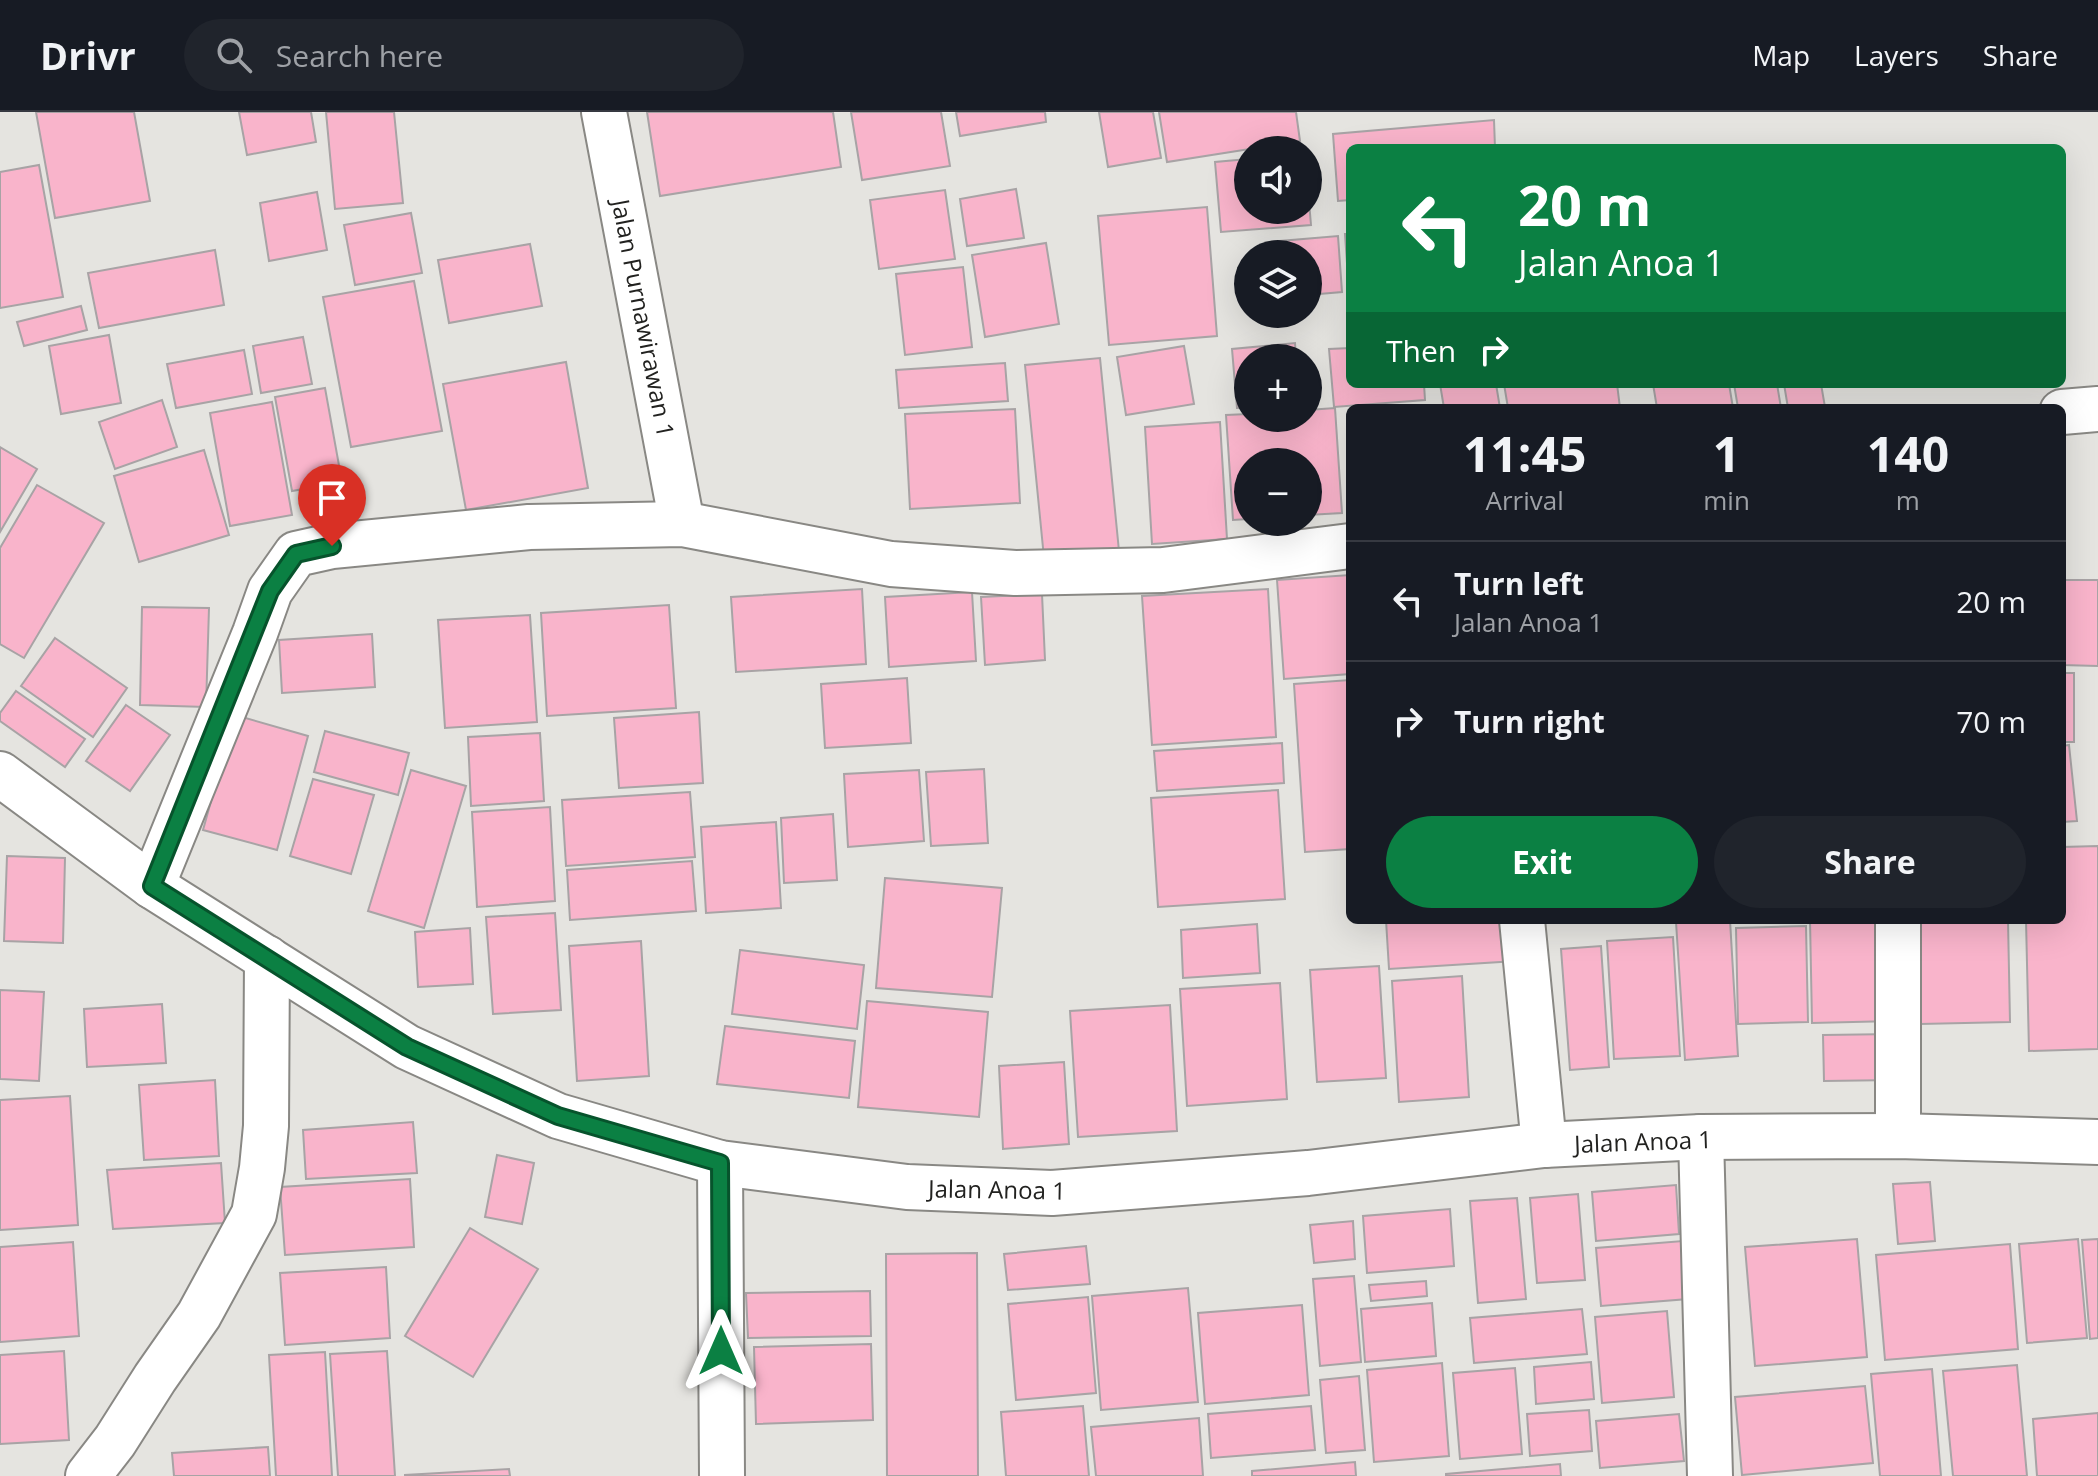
<!DOCTYPE html>
<meta charset="utf-8">
<style>
body{margin:0;font-family:"Open Sans",sans-serif;background:#20242c;color:#f1f3f6;height:100vh;display:flex;flex-direction:column;font-size:30px;white-space:nowrap}
*{box-sizing:border-box;margin:0}
p{font-size:26px;color:#9ea1a6}
.icon{flex:none;width:44px;height:44px;fill:none;stroke:currentColor;stroke-width:2;stroke-linecap:round;stroke-linejoin:round}
.map{position:relative;flex:1;overflow:hidden}
.sheet{position:absolute;left:1346px;top:292px;width:720px;height:520px;display:flex;flex-direction:column;background:#171b24;border-radius:12px;box-shadow:0 8px 32px #0002}
.sheet>*{flex:none}
.banner{position:absolute;left:1346px;top:32px;width:720px;height:244px;border-radius:12px;box-shadow:0 8px 32px #0002;background:#0b8043;color:#fff;overflow:hidden}
.tools{position:absolute;left:1234px;top:24px;display:grid;gap:16px}
.tools a{display:grid;place-items:center;width:88px;height:88px;border-radius:50%;background:#171b24;box-shadow:0 8px 32px #0002;font-size:40px}
.pin{position:absolute;display:grid;place-items:center;width:68px;height:68px;color:#fff;margin:-82px -34px;border-radius:50% 50% 50% 0;rotate:-45deg;box-shadow:0 0 8px #0007}
.pin .icon{rotate:45deg}
.me{position:absolute;width:88px;margin:-44px;rotate:0deg;stroke-linejoin:round;filter:drop-shadow(0 0 6px #0008)}
.turn{display:flex;align-items:center;gap:28px;height:168px;padding:0 40px;font-size:36px}
.turn .icon{width:104px;height:104px;stroke-width:2.5}
.turn b{display:block;font-size:56px;line-height:68px}
.then{display:flex;align-items:center;height:76px;padding:0 40px;background:#0003;gap:16px;font-size:30px}
.eta{display:flex;justify-content:space-evenly;align-items:center;height:136px;text-align:center}
.eta b{font-size:48px;font-weight:700;line-height:56px}
.cta{display:flex;gap:16px;margin-top:auto;padding:16px 40px}
.cta a{flex:1;height:92px;border-radius:48px;background:#0b8043;color:#fff;font-size:32px;font-weight:700;line-height:92px;text-align:center}
.cta a+a{background:#20242c;color:#f1f3f6}
ul{padding:0;list-style:none}
li{display:flex;align-items:center;gap:24px;height:120px;padding:0 40px;border-top:2px solid #363941}
li div{flex:1}
li b{display:block;font-size:30px}
li em{font-style:normal}
header{display:flex;align-items:center;gap:48px;box-sizing:border-box;height:112px;padding:0 40px;background:#171b24;border-bottom:2px solid #363941}
header strong{font-size:38px}
nav{display:flex;gap:44px;margin-inline-start:auto;font-size:28px}
.search{width:560px;height:72px;background:#20242c;display:flex;align-items:center;gap:20px;box-sizing:border-box;padding:0 28px;border-radius:44px;color:#9ea1a6;font-size:30px}
.map>svg:first-child{display:block}
.building{fill:#f9b4cb;stroke:#a8a3a5;stroke-width:2}
.lines{fill:none;stroke-linecap:round;stroke-linejoin:round}
.minor-casing{stroke:#898884;stroke-width:48}
.minor{stroke:#fff;stroke-width:44}
.route-casing{stroke:#07532c;stroke-width:20}
.route{stroke:#0b8043;stroke-width:14}
.labels{text-anchor:middle;dominant-baseline:central;stroke-width:7;stroke-linejoin:round;paint-order:stroke}
.street-label{font-size:24px;fill:#222220;stroke:#fff}
</style>
<header>
<strong>Drivr</strong>
<div class="search"><svg class="icon" aria-label="search" viewBox="0 0 24 24"><circle cx="10" cy="10" r="6"/><path d="M15 15l6 6"/></svg>Search here</div>
<nav><a>Map</a><a>Layers</a><a>Share</a></nav>
</header>
<div class="map">
<svg width="2098" height="1364" viewBox="0 0 2098 1364">
<rect width="100%" height="100%" fill="#e5e4e0"/>
<g class="building">
<polygon points="36,0 134,0 150,89 55,106"/>
<polygon points="239,0 311,0 316,30 247,43"/>
<polygon points="326,0 394,0 403,91 335,97"/>
<polygon points="647,0 833,0 841,55 660,84"/>
<polygon points="851,0 941,0 950,54 862,68"/>
<polygon points="956,0 1045,0 1046,10 960,24"/>
<polygon points="1099,0 1153,0 1161,46 1108,55"/>
<polygon points="1159,0 1296,0 1300,29 1167,50"/>
<polygon points="1494,8 1495,36 1350,36 1350,88 1338,89 1333,22"/>
<polygon points="1248,47 1248,98 1308,98 1308,78 1311,113 1221,120 1215,50"/>
<polygon points="39,53 63,185 0,196 0,60"/>
<polygon points="1016,77 1024,126 967,134 960,87"/>
<polygon points="945,78 955,147 879,157 870,88"/>
<polygon points="317,80 327,138 269,149 260,91"/>
<polygon points="1207,95 1217,224 1109,233 1098,104"/>
<polygon points="411,101 422,161 355,173 344,113"/>
<polygon points="1345,122 1350,122 1349,181"/>
<polygon points="1338,124 1342,180 1308,183 1308,142 1281,142 1280,129"/>
<polygon points="1046,131 1059,212 985,225 972,143"/>
<polygon points="530,132 542,194 449,211 438,148"/>
<polygon points="215,138 224,193 99,216 88,161"/>
<polygon points="963,155 972,235 905,243 896,162"/>
<polygon points="414,169 442,319 351,335 323,185"/>
<polygon points="81,194 87,218 24,234 17,210"/>
<polygon points="109,223 121,291 61,302 49,234"/>
<polygon points="303,225 312,272 261,281 253,234"/>
<polygon points="1295,231 1296,246 1248,246 1248,296 1237,296 1232,237"/>
<polygon points="1184,234 1194,292 1126,303 1117,245"/>
<polygon points="1350,236 1350,272 1424,272 1425,288 1334,295 1329,237"/>
<polygon points="244,238 252,282 176,296 167,252"/>
<polygon points="1100,246 1119,439 1044,446 1025,253"/>
<polygon points="566,250 588,376 466,398 443,272"/>
<polygon points="1005,251 1008,289 899,296 896,258"/>
<polygon points="1440,272 1496,272 1500,296 1444,296"/>
<polygon points="1504,272 1617,272 1620,296 1508,296"/>
<polygon points="1653,272 1729,272 1733,296 1657,296"/>
<polygon points="1734,272 1777,272 1781,296 1738,296"/>
<polygon points="1784,272 1821,272 1825,295 1788,296"/>
<polygon points="325,276 342,370 292,379 275,285"/>
<polygon points="162,288 177,335 115,357 99,310"/>
<polygon points="272,290 292,403 230,414 210,301"/>
<polygon points="1335,296 1342,401 1308,403 1308,350 1248,350 1248,407 1233,408 1226,303 1248,302 1248,306 1308,306 1308,298"/>
<polygon points="1015,297 1020,391 910,397 905,302"/>
<polygon points="1220,310 1227,427 1152,432 1145,315"/>
<polygon points="0,335 37,357 0,420"/>
<polygon points="204,338 229,423 139,450 114,364"/>
<polygon points="37,373 104,411 24,546 0,532 0,436"/>
<polygon points="1350,463 1350,562 1284,567 1277,468"/>
<polygon points="2062,468 2098,468 2098,554 2062,553"/>
<polygon points="862,477 866,552 736,560 731,485"/>
<polygon points="1268,477 1276,625 1152,633 1142,484"/>
<polygon points="972,480 976,549 889,555 885,485"/>
<polygon points="1042,482 1045,548 985,553 981,485"/>
<polygon points="669,493 676,596 547,604 541,501"/>
<polygon points="142,495 209,496 206,595 140,593"/>
<polygon points="530,503 537,610 445,616 438,508"/>
<polygon points="372,522 375,575 282,581 279,528"/>
<polygon points="55,526 127,576 93,625 21,574"/>
<rect x="2062" y="561" width="12" height="69"/>
<polygon points="907,566 911,631 825,636 821,572"/>
<polygon points="1350,568 1350,737 1305,740 1294,572"/>
<polygon points="16,579 85,627 65,655 0,609 0,601"/>
<polygon points="126,593 170,623 130,679 86,649"/>
<polygon points="699,600 703,671 619,676 614,606"/>
<polygon points="235,603 308,624 277,738 203,718"/>
<polygon points="325,619 409,641 398,683 314,660"/>
<polygon points="540,621 544,689 471,694 468,625"/>
<polygon points="1282,631 1284,671 1157,679 1154,639"/>
<polygon points="2069,633 2077,709 2062,710 2062,634"/>
<polygon points="984,657 988,731 931,734 926,660"/>
<polygon points="411,658 466,674 424,816 368,799"/>
<polygon points="919,658 924,729 848,735 844,662"/>
<polygon points="313,667 374,683 351,762 290,744"/>
<polygon points="1278,678 1285,787 1158,795 1151,686"/>
<polygon points="690,680 695,745 566,754 562,688"/>
<polygon points="550,695 555,789 477,795 472,700"/>
<polygon points="833,702 837,768 784,771 781,706"/>
<polygon points="776,710 781,796 706,801 701,715"/>
<polygon points="2098,734 2098,937 2029,939 2026,808 2062,808 2062,735"/>
<polygon points="7,744 65,746 63,831 4,829"/>
<polygon points="692,749 696,799 570,808 567,758"/>
<polygon points="885,766 1002,776 992,885 876,876"/>
<polygon points="555,801 561,898 493,902 486,805"/>
<polygon points="1386,808 1513,808 1516,849 1389,857"/>
<polygon points="1701,808 1730,808 1738,944 1685,948 1676,810"/>
<polygon points="1810,808 1892,808 1894,909 1812,911"/>
<polygon points="1918,808 2008,808 2010,910 1920,912"/>
<polygon points="1257,812 1260,861 1183,866 1181,818"/>
<polygon points="1806,814 1808,910 1738,912 1736,816"/>
<polygon points="470,816 473,872 418,875 415,820"/>
<polygon points="1673,825 1680,944 1614,947 1607,829"/>
<polygon points="641,829 649,964 577,969 569,834"/>
<polygon points="1601,834 1609,955 1570,958 1561,837"/>
<polygon points="740,838 864,853 857,917 732,902"/>
<polygon points="1379,854 1386,966 1317,970 1310,858"/>
<polygon points="1462,864 1469,985 1399,990 1392,869"/>
<polygon points="1280,871 1287,987 1187,994 1180,877"/>
<polygon points="0,878 44,880 39,969 0,967"/>
<polygon points="867,889 988,900 979,1005 858,995"/>
<polygon points="162,892 166,951 87,955 84,897"/>
<polygon points="1170,893 1177,1019 1078,1025 1070,899"/>
<polygon points="725,914 855,929 849,986 717,972"/>
<polygon points="1895,922 1896,968 1824,969 1823,923"/>
<polygon points="1064,950 1069,1032 1003,1037 999,954"/>
<polygon points="215,968 219,1044 144,1048 139,973"/>
<polygon points="70,984 78,1113 0,1118 0,988"/>
<polygon points="413,1010 417,1061 306,1067 303,1018"/>
<polygon points="497,1043 534,1051 522,1112 485,1105"/>
<polygon points="221,1051 225,1111 113,1117 107,1058"/>
<polygon points="410,1067 414,1135 285,1143 280,1075"/>
<polygon points="1930,1070 1935,1129 1898,1132 1893,1072"/>
<polygon points="1676,1073 1679,1122 1596,1129 1592,1080"/>
<polygon points="1578,1082 1585,1168 1537,1171 1530,1086"/>
<polygon points="1517,1086 1526,1187 1478,1191 1470,1089"/>
<polygon points="1450,1097 1454,1154 1367,1161 1363,1104"/>
<polygon points="1353,1109 1355,1147 1314,1151 1310,1113"/>
<polygon points="470,1116 538,1157 473,1265 405,1224"/>
<polygon points="1857,1127 1867,1245 1755,1254 1745,1135"/>
<polygon points="2078,1127 2087,1226 2027,1231 2019,1132"/>
<polygon points="2098,1127 2098,1226 2090,1227 2082,1128"/>
<polygon points="1683,1129 1688,1187 1601,1194 1596,1136"/>
<polygon points="73,1130 79,1224 0,1230 0,1135"/>
<polygon points="2010,1132 2018,1237 1885,1248 1876,1143"/>
<polygon points="1086,1134 1090,1172 1008,1178 1004,1142"/>
<polygon points="977,1141 978,1364 887,1364 886,1142"/>
<polygon points="386,1155 390,1226 285,1233 280,1161"/>
<polygon points="1354,1164 1361,1250 1320,1254 1313,1167"/>
<polygon points="1426,1169 1427,1184 1371,1189 1369,1173"/>
<polygon points="1188,1176 1198,1290 1101,1298 1092,1184"/>
<polygon points="870,1179 871,1224 748,1226 746,1181"/>
<polygon points="1088,1185 1096,1281 1016,1288 1008,1192"/>
<polygon points="1432,1191 1436,1244 1365,1250 1361,1197"/>
<polygon points="1302,1193 1309,1283 1205,1292 1198,1201"/>
<polygon points="1582,1197 1587,1242 1474,1251 1470,1206"/>
<polygon points="1667,1199 1674,1285 1602,1291 1595,1205"/>
<polygon points="871,1232 873,1308 756,1312 754,1235"/>
<polygon points="64,1239 69,1328 0,1332 0,1243"/>
<polygon points="387,1239 395,1364 338,1364 330,1242"/>
<polygon points="325,1240 332,1364 276,1364 269,1243"/>
<polygon points="1591,1250 1594,1287 1536,1292 1534,1255"/>
<polygon points="1442,1251 1449,1344 1374,1350 1367,1258"/>
<polygon points="2017,1253 2027,1364 1953,1364 1943,1259"/>
<polygon points="1515,1256 1522,1342 1460,1347 1453,1261"/>
<polygon points="1932,1257 1941,1364 1880,1364 1871,1262"/>
<polygon points="1359,1264 1365,1338 1326,1341 1320,1268"/>
<polygon points="1865,1274 1873,1351 1742,1363 1735,1285"/>
<polygon points="1083,1294 1089,1364 1006,1364 1001,1300"/>
<polygon points="1311,1294 1315,1338 1211,1346 1208,1302"/>
<polygon points="1589,1298 1592,1339 1530,1344 1527,1302"/>
<polygon points="2098,1301 2098,1364 2037,1364 2033,1307"/>
<polygon points="1679,1302 1684,1349 1600,1356 1596,1309"/>
<polygon points="1199,1306 1203,1364 1096,1364 1091,1315"/>
<polygon points="268,1335 270,1364 174,1364 172,1341"/>
<polygon points="1355,1350 1356,1364 1252,1364 1252,1359"/>
<polygon points="1560,1352 1561,1364 1446,1364 1446,1362"/>
<polygon points="509,1357 510,1364 405,1364 405,1363"/>
</g>
<g class="lines">
<g class="minor-casing">
<g id="minor">
<polyline points="604,0 682,412"/>
<polyline points="2062,300 2098,297"/>
<polyline points="0,662 152,774 407,935 558,1004 720,1051 907,1075 1052,1081 1308,1061 1544,1033 1701,1025 1898,1024 2098,1030"/>
<polyline points="152,774 255,521 270,479 296,442 332,434 529,415 682,412 891,452 1015,461 1163,458 1350,434"/>
<polyline points="1522,808 1544,1033"/>
<polyline points="1898,808 1898,1024"/>
<polyline points="1701,1025 1710,1364"/>
<polyline points="720,1051 722,1364"/>
<polyline points="88,1364 115,1329 155,1266 199,1203 254,1102 262,1056 266,1014 267,846"/>
</g>
</g>
<use href="#minor" class="minor"/>
</g>
<g class="lines">
<g class="route-casing">
<polyline id="route" points="332,434 296,442 270,479 152,774 407,935 558,1004 720,1051 721,1239"/>
</g>
<use href="#route" class="route"/>
</g>
<g class="labels">
<g class="street-label">
<text transform="translate(644 206) rotate(79)">Jalan Purnawirawan 1</text>
<text transform="translate(1643 1029) rotate(-2)">Jalan Anoa 1</text>
<text transform="translate(997 1077) rotate(1)">Jalan Anoa 1</text>
</g>
</g>
</svg>
<div class="tools">
<a><svg class="icon" aria-label="sound" viewBox="0 0 24 24"><path d="M4 9h4l5-4v14l-5-4H4zM17 9q2 3 0 6"/></svg></a>
<a><svg class="icon" aria-label="layers" viewBox="0 0 24 24"><path d="M12 4l9 5-9 5-9-5zM3 14l9 5 9-5"/></svg></a>
<a>+</a>
<a>−</a>
</div>
<div class="pin" style="left:332px;top:434px;background:#d93025"><svg class="icon" aria-label="arrive" viewBox="0 0 24 24"><path d="M6 21V4h12l-3 4 3 4H6"/></svg></div>
<svg class="me" style="left:721px;top:1239px" viewBox="-20 -20 40 40"><path d="M0-17L14 15 0 8-14 15z" fill="#0b8043" stroke="#fff" stroke-width="4"/></svg>
<div class="banner">
<div class="turn"><svg class="icon" aria-label="left" viewBox="0 0 24 24"><path d="M17 20v-9H6M10 6l-5 5 5 5"/></svg><div><b>20 m</b>Jalan Anoa 1</div></div>
<div class="then">Then<svg class="icon" aria-label="right" viewBox="0 0 24 24"><path d="M7 20v-9h11M14 6l5 5-5 5"/></svg></div>
</div>
<section class="sheet">
<div class="eta">
<div><b>11:45</b><p>Arrival</p></div>
<div><b>1</b><p>min</p></div>
<div><b>140</b><p>m</p></div>
</div>
<ul>
<li><svg class="icon" aria-label="left" viewBox="0 0 24 24"><path d="M17 20v-9H6M10 6l-5 5 5 5"/></svg><div><b>Turn left</b><p>Jalan Anoa 1</p></div><em>20 m</em></li>
<li><svg class="icon" aria-label="right" viewBox="0 0 24 24"><path d="M7 20v-9h11M14 6l5 5-5 5"/></svg><div><b>Turn right</b></div><em>70 m</em></li>
</ul>
<div class="cta"><a>Exit</a><a>Share</a></div>
</section>
</div>
